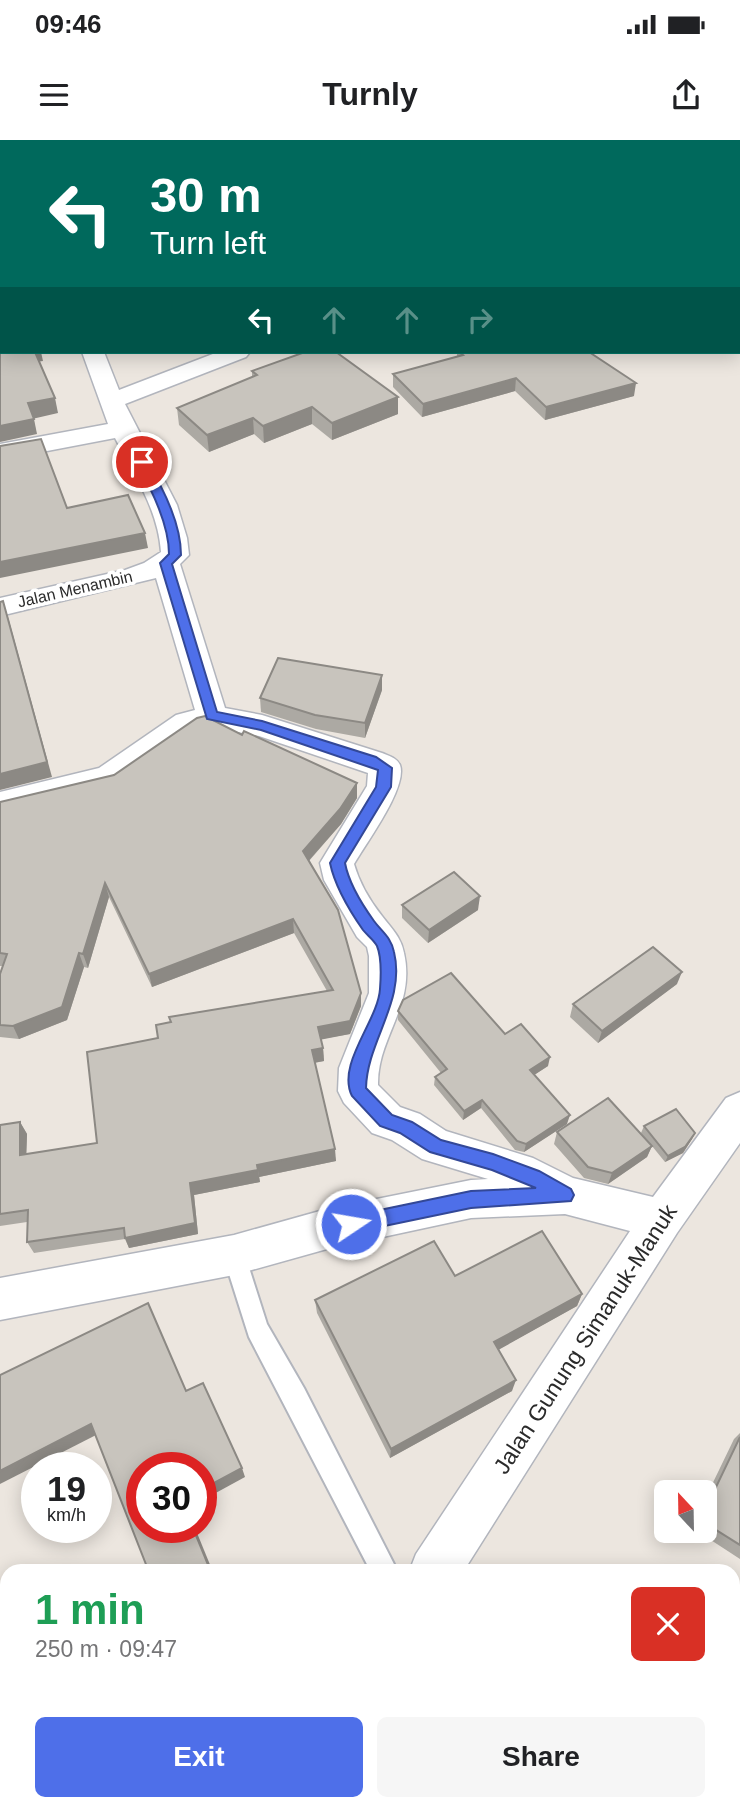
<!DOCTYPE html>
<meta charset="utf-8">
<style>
body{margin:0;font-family:Arial,sans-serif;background:#f6f6f6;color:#202124;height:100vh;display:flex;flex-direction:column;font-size:26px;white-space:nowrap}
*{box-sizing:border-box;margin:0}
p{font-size:23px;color:#757577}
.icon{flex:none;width:38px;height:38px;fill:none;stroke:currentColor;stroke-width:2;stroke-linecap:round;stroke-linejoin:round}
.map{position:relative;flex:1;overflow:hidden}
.panel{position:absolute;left:0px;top:1424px;width:740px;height:247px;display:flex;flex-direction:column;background:#fff;border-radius:21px 21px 0 0;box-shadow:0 4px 18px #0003}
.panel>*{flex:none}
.guide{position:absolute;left:0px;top:0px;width:740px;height:214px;box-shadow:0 4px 18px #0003;background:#00695c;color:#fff;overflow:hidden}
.needle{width:46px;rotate:338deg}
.tools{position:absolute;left:654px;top:1340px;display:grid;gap:14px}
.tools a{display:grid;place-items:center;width:63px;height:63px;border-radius:10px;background:#fff;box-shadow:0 4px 18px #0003;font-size:35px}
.speed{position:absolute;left:21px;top:1312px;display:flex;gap:14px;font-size:35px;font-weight:700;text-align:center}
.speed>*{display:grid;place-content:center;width:91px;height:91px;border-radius:50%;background:#fff;box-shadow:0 4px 18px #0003;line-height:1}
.speed small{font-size:18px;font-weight:400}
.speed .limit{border:10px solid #d22;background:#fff;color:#111}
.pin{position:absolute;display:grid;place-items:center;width:60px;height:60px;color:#fff;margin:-30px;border:4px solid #fff;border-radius:50%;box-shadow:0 2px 7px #0007}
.me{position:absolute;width:77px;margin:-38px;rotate:78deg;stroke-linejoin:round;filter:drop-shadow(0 0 5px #0008)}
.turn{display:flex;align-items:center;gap:24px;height:147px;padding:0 35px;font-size:32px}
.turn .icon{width:91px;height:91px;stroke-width:2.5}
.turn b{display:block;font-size:49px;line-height:60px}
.lanes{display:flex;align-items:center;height:66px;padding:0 35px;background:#0003;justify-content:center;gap:35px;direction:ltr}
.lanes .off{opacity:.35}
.round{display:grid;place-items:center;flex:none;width:74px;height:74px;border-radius:10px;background:#f6f6f6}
.headline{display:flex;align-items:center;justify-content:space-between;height:119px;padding:0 35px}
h1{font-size:42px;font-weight:600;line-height:52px;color:#1e9e55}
.cta{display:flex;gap:14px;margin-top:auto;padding:14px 35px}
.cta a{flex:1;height:80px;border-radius:10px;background:#4e6fe9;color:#fff;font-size:28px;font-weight:600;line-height:80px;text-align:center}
.cta a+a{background:#f6f6f6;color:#202124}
.status{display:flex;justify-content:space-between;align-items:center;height:49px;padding:0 35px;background:#fff;direction:ltr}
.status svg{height:19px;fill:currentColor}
header{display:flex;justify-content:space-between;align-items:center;height:91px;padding:0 35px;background:#fff;font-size:32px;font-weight:600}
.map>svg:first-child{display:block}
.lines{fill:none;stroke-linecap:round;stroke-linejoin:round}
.service-casing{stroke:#b2b5bd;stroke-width:4}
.minor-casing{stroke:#b2b5bd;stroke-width:3}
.tertiary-casing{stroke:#b2b5bd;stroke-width:4}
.service{fill:#fff;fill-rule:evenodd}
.minor{fill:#fff;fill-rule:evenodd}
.tertiary{fill:#fff;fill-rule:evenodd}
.wall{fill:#aca9a3}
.shaded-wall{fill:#8c8984}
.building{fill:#c8c4bd;stroke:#8c8984;stroke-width:2}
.route{fill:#4e6fe9;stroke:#334897;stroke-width:2}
.labels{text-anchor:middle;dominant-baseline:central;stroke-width:7;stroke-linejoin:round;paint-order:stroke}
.far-street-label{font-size:16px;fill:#2b2b2b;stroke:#fff}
.near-street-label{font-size:23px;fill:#2b2b2b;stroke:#fff}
</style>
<div class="status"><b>09:46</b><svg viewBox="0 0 49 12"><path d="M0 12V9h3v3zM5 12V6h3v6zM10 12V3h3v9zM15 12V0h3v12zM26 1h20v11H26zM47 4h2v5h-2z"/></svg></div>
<header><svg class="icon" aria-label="menu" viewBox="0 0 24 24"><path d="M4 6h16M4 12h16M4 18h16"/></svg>Turnly<svg class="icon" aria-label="share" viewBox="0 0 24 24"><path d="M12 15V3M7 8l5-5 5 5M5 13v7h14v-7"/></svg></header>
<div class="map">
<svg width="740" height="1670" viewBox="0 0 740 1670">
<rect width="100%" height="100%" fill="#ece6df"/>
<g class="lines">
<g class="service-casing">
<g id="service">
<polygon points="142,0 156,0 141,2"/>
<polygon points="234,1104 242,1107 245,1115 267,1184 304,1248 398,1432 371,1432 249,1197 223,1115 226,1107"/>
</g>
</g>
<g class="minor-casing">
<g id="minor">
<polygon points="2,0 20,0 21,2 3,2"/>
<polygon points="554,0 575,0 576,2 555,2"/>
<rect x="738" y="62" width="2" height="13"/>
<rect x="0" y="171" width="2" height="14"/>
<path d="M 82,212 L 104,212 L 119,250 L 218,212 L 250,212 L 246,217 L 125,264 L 177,365 L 187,398 L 189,415 L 180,424 L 225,568 L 262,575 L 382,613 C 389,616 397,618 400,625 C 408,647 366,703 354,724 C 359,742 370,761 382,776 C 392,789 401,797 404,813 C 416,866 377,897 378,945 L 400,967 L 420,974 L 446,991 L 533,1018 L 573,1038 L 653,1057 L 726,958 L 740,952 L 740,1003 L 677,1093 L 463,1432 L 409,1432 L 416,1414 L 630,1091 L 565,1074 L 471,1078 L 327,1109 L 234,1135 L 0,1180 L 0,1138 L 234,1095 L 327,1069 L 471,1040 L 488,1039 L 422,1019 L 392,1000 L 372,993 L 344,963 L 338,951 L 339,928 L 369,853 L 369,816 L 367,807 L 357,797 L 324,740 L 320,723 L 367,646 L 368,633 L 259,596 L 212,587 L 198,591 L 120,645 L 0,676 L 0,652 L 99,628 L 176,575 L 195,570 L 156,438 L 0,476 L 0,458 L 125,430 L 144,423 L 161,412 C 158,369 134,335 115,298 L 0,320 L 0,304 L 108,284 Z"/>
<polygon points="0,1462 7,1464 7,1519 0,1516"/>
<polygon points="34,1664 88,1664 89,1670 35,1670"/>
<polygon points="255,1664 310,1664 308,1670 253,1670"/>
</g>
</g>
<g class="tertiary-casing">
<polygon id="tertiary" points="246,0 268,0 244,2"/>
</g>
<use href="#service" class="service"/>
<use href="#minor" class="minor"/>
<use href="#tertiary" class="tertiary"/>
</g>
<g class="wall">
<polygon points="106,0 138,0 134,2 110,2"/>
<polygon points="311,0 552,0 557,2 312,2"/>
<polygon points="652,0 740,0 740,42 738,41 738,2 652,2"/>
<polygon points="738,99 740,100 740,180 738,179"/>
<polygon points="457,212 589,212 634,256 545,280 515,251 422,277 393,247 393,234 457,217"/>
<polygon points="252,231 398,274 332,300 312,284 264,303 254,294 209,312 179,285 177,268 252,237"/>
<polygon points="382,550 365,598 316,589 261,572 260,558"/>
<polygon points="357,658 341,684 309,721 361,853 361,866 350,894 321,899 323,908 324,921 314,923 336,1021 259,1037 260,1042 194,1055 198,1094 129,1108 125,1099 34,1113 27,1102 27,1082 0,1086 0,985 20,982 27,994 26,1014 97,1003 158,898 171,882 169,877 327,851 294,793 152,847 109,757 88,828 84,827 67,880 19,899 0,897 0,834 3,826 0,826 0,662"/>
<polygon points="402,765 478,770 428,803 402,778"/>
<polygon points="677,844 598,903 570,877 573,864"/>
<polygon points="398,871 505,894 548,926 534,935 567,984 524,1012 515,1010 481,968 463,980 434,945 435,937 441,933 398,880"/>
<polygon points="644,986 695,993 692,999 683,1013 665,1022 652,1006 647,1017 608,1044 584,1038 554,1004 557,992 649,1003 641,993"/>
<polygon points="455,1136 582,1154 577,1166 499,1209 512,1251 390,1318 317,1173 315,1160"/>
<polygon points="740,1293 740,1419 697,1391 705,1391 705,1359 734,1299"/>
<polygon points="737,1654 740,1670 624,1670 627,1664 733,1664"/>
</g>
<g class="shaded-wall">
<polygon points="120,0 138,0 134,2 120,2"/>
<polygon points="34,212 41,212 43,221 36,222"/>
<polygon points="516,238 515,251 422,277 423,264"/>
<polygon points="636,243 634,256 545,280 546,267"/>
<polygon points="398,257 398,274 332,300 332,283"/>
<polygon points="55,258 58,273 32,279 28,263"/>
<polygon points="312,267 312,284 264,303 263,286"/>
<polygon points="253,278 254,294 209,312 207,295"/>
<polygon points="34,279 37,294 0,302 0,286"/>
<polygon points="145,393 148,408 0,438 0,422"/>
<polygon points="8,477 52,637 0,650 0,634"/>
<polygon points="382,535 382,550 365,598 365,583"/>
<polygon points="357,643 357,658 341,684 304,726 303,711"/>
<polygon points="105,743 109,757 88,828 83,814"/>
<polygon points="480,756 478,770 428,803 429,790"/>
<polygon points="293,779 294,793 152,847 149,834"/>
<polygon points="79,813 84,827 67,880 19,899 13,886"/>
<polygon points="682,832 677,844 598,903 602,891"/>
<polygon points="361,853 361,866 350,894 319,900 318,887"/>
<polygon points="323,908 324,921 313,923 312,910"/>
<polygon points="550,917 548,926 528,939 530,930"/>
<polygon points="482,960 481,968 463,980 464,971"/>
<polygon points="570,975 567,984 524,1012 526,1004"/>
<polygon points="20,982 27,994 26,1026 20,1015"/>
<polygon points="695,993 692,999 683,1013 665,1022 668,1016"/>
<polygon points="652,1006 647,1017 608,1044 612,1033"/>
<polygon points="335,1009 336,1021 259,1037 257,1025"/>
<polygon points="258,1030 260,1042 194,1055 198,1094 129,1108 125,1098 190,1043"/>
<polygon points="582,1154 577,1166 491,1214 494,1202"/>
<polygon points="516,1240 512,1251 390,1318 391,1309"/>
<polygon points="91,1284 98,1294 0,1344 0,1331"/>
<polygon points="242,1328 245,1337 201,1361 201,1350"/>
<polygon points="193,1388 195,1388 213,1432 211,1432"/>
<polygon points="0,1605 7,1629 7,1664 18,1664 19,1670 7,1670 0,1646"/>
<polygon points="246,1664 250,1664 246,1670 241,1670"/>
</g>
<g class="building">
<polygon points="0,0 4,0 5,2 2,2 1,14 2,138 0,133"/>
<polygon points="323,0 552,0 557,2 327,2"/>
<polygon points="667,0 740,0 740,26 738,26 738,2 672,2"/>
<polygon points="738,99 740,100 740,166 738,165"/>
<polygon points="0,179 2,179 2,212 35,212 55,258 28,263 34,279 0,286"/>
<polygon points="305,212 336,212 398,257 332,283 312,267 263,286 253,278 207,295 177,268 257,235 252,231"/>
<polygon points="459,212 589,212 636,243 546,267 516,238 423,264 393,234 463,215"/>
<polygon points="41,299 67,368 128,355 145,393 0,422 0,306"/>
<polygon points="3,461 47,622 0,634 0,462"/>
<polygon points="278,518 382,535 365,583 315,575 260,558"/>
<polygon points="205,576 242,595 244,591 357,643 340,669 303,711 338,770 361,853 350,881 318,887 323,908 312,910 335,1009 257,1025 258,1030 190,1043 195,1083 125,1098 124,1088 27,1102 28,1070 0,1074 0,985 20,982 20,1015 97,1003 87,912 158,898 156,885 171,882 169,877 333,850 293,779 149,834 105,743 83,814 79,813 62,867 13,886 0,885 0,834 7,814 0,813 0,662 114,635 197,578"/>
<polygon points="454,732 480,756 429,790 402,765"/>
<polygon points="653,807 682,832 602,891 573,864"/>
<polygon points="451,833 505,894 521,884 550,917 530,930 570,975 526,1004 517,1001 482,960 464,971 435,937 447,929 398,871 403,860"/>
<polygon points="608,958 652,1006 612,1033 588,1027 557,992"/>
<polygon points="676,969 695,993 685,1007 668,1016 644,986"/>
<polygon points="542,1091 582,1154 494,1202 516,1240 391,1309 315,1160 434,1101 455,1136"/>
<polygon points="148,1163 186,1251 203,1243 242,1328 201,1350 201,1328 142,1328 142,1388 193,1388 211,1432 149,1432 91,1284 0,1331 0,1235"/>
<polygon points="740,1297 740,1405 705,1383 705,1370"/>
<polygon points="733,1582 740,1588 740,1649 737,1654 740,1657 740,1670 632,1670 635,1664 733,1664"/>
<polygon points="0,1646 7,1670 0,1670"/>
<polygon points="150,1664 246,1664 241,1670 143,1670"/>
</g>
<path class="route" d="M 138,320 L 146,320 C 162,346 181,384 181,415 L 172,424 L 217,572 L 262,581 L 376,617 L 392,628 L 391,647 L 345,723 C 349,744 361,763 374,781 C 382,792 391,797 394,812 C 406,861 367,901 366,948 L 392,975 L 412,982 L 441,1000 L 493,1014 L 539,1031 L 571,1049 L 574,1055 L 571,1061 L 471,1068 L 351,1093 L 344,1091 L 342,1084 L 344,1078 L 351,1076 L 471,1051 L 536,1048 L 492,1030 L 430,1012 L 400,993 L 380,986 L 352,956 C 336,924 378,881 380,849 C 381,836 382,818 377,806 C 374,800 367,795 363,790 C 349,770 335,747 330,723 L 376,647 L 378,630 L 261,590 L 207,579 L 160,423 L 169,414 C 169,384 151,348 136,322 Z"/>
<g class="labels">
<g class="far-street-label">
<text transform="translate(75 449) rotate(-13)">Jalan Menambin</text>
</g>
<g class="near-street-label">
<text transform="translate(585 1199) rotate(-57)">Jalan Gunung Simanuk-Manuk</text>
</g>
</g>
</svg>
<div class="tools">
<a><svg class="needle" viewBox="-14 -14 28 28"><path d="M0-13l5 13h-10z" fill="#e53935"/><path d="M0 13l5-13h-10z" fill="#757577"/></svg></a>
</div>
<div class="speed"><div>19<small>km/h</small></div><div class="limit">30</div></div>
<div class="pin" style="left:142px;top:322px;background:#d93025"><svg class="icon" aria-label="arrive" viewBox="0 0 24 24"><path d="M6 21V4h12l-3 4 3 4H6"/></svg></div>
<svg class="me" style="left:351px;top:1084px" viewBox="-20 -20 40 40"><circle r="17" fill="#4e6fe9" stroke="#fff" stroke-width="3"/><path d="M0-11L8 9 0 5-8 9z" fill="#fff"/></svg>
<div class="guide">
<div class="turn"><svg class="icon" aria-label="left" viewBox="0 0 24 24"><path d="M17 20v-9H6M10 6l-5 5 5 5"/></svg><div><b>30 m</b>Turn left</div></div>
<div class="lanes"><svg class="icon" aria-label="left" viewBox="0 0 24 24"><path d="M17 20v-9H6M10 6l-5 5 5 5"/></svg><svg class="icon off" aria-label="ahead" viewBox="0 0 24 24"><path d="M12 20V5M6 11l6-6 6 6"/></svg><svg class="icon off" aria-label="ahead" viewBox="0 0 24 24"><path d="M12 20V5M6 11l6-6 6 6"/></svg><svg class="icon off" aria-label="right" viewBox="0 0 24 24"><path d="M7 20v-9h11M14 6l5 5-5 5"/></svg></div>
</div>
<section class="panel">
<div class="headline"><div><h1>1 min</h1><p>250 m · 09:47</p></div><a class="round" style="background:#d93025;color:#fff"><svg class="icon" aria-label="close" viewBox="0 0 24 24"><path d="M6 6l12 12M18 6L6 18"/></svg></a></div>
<div class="cta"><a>Exit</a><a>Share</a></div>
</section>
</div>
